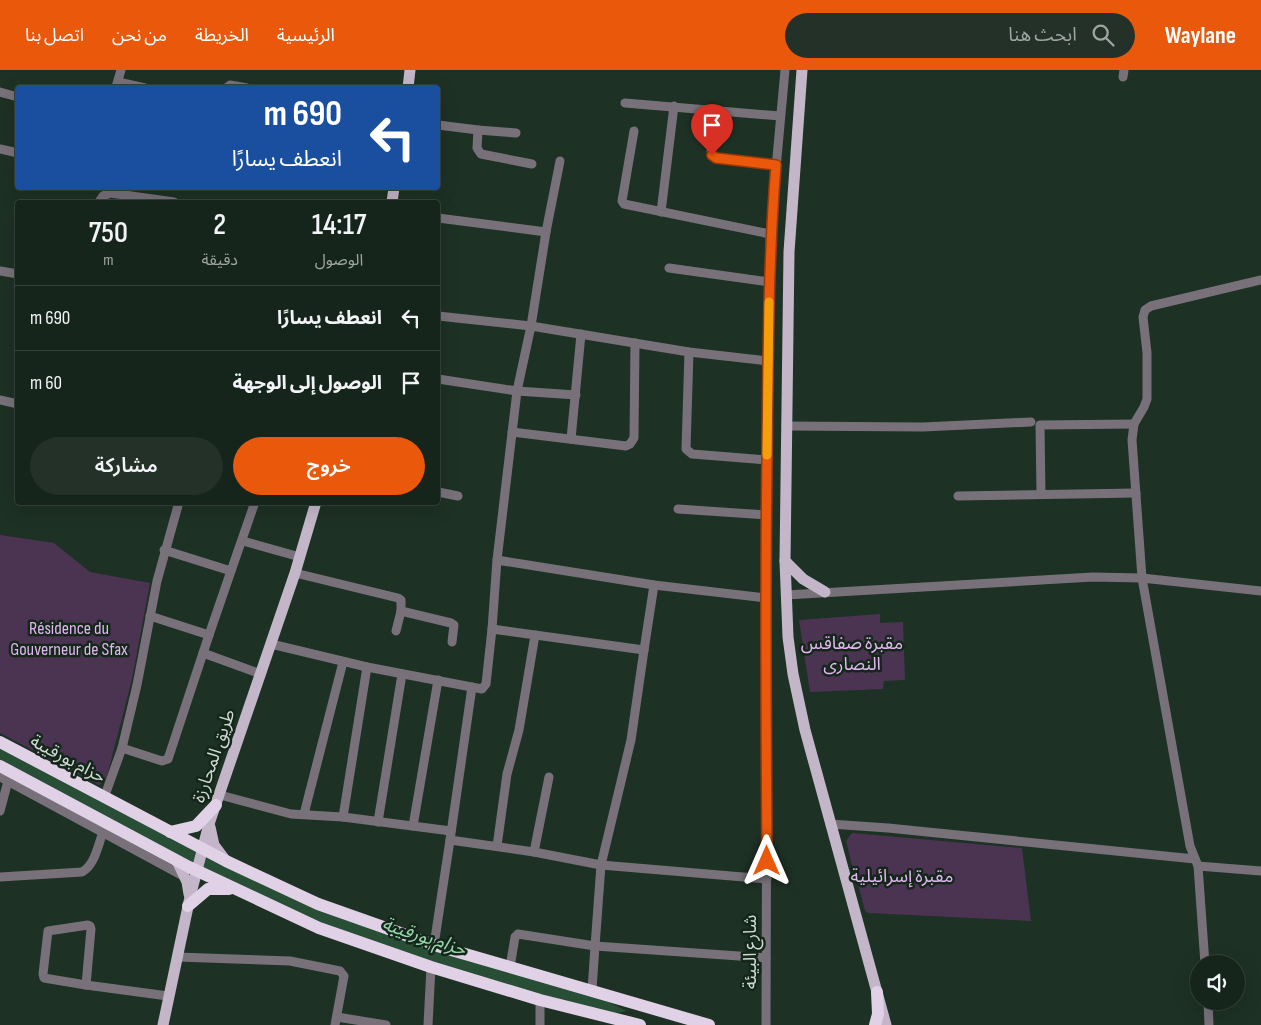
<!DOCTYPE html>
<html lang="ar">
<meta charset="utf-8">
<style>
body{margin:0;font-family:"Sofia Sans Condensed","Noto Sans Arabic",sans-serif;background:#233129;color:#f1f3f6;direction:rtl;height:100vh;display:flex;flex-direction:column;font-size:19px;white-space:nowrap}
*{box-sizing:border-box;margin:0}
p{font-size:16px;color:#9ea5a3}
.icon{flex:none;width:28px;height:28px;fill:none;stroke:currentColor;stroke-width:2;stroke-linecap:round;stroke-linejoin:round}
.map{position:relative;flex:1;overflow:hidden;direction:ltr}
.details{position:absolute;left:15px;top:130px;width:425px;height:305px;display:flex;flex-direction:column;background:#16251c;border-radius:5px;box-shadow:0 5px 20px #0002,0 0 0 1px #35423b;direction:rtl}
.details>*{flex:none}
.guide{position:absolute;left:15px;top:15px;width:425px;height:105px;border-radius:5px;box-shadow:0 5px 20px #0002,0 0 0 1px #35423b;direction:rtl;background:#1a4fa0;color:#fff;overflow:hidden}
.tools{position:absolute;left:1190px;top:885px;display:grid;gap:10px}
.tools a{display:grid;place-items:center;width:55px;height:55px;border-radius:50%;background:#16251c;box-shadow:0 5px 20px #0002,0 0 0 1px #35423b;font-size:25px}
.pin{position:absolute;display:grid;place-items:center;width:42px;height:42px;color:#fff;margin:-51px -21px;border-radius:50% 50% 50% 0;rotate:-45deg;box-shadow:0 0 5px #0007}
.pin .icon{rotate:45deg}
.me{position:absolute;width:55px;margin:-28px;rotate:0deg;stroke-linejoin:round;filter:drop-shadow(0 0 4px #0008)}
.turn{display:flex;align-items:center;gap:18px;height:105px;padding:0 15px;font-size:22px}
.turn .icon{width:65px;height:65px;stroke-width:2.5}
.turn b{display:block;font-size:35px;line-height:42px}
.eta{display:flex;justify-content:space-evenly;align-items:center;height:85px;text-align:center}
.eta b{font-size:30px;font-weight:600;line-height:35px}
.button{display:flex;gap:10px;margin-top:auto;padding:10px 15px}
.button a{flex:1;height:58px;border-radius:30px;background:#ea580c;color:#fff;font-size:20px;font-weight:600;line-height:58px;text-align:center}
.button a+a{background:#233129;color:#f1f3f6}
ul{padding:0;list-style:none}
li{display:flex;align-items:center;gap:15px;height:65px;padding:0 15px;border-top:1px solid #35423b}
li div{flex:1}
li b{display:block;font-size:19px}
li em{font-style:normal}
header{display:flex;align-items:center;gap:30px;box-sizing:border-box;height:70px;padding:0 25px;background:#ea580c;color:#fff}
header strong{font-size:24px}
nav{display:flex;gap:28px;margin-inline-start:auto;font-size:18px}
.search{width:350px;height:45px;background:#233129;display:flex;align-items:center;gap:12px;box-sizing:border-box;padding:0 18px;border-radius:28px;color:#9ea5a3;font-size:19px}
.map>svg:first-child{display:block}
.green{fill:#4b3452}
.water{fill:#294e36}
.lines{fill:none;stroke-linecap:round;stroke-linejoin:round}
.minor{stroke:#78717a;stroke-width:9}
.major{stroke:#c3b6c8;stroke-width:11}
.highway{stroke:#e1d1e6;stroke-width:12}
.route-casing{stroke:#983908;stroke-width:12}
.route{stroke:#ea580c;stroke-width:9}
.slow{stroke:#f59e0b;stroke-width:9}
.labels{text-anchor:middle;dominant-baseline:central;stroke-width:5;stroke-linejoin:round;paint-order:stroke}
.park-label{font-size:18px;fill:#e1b7ef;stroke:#15271b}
.street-label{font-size:18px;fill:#cedad2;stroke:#15271b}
.water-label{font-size:19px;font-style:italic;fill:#97d6ac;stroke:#15271b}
</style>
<header>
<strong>Waylane</strong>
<div class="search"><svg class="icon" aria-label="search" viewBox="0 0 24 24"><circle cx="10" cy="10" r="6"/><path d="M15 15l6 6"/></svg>ابحث هنا</div>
<nav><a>الرئيسية</a><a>الخريطة</a><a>من نحن</a><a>اتصل بنا</a></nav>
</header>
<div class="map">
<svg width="1261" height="955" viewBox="0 0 1261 955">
<rect width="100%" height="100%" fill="#1e3125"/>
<g class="green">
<polygon points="0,465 54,473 90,502 150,513 132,609 106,710 99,715 0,663"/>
<polygon points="880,544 880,553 903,552 905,610 884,611 883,619 810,622 799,550"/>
<polygon points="852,763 1022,778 1031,851 868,843 865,841 856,807 857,804 852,795 846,771"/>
</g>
<g class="water">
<polygon points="0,676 196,781 193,793 0,692"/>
<polygon points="206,787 600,928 627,941 613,944 523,921 354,867 203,799"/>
</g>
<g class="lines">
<g class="minor">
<polyline points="1123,7 1124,0"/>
<polyline points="118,12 145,18"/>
<polyline points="116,17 121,0"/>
<polyline points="226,18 230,15 247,18"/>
<polyline points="0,22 18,27"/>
<polyline points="625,33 780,46"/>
<polyline points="715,40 711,81 712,85 716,88 776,95"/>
<polyline points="438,55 478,60 477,78 481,84 532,94"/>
<polyline points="478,60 516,63"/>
<polyline points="634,61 622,131 624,134 770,164"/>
<polyline points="0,79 18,83"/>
<polyline points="99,132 103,126 110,123 174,132"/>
<polyline points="661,142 674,36"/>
<polyline points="438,148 546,162 531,256 517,321 497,490"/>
<polyline points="546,162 560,91"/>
<polyline points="669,198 770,212"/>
<polyline points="0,201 18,204"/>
<polyline points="438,246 531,256 689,282 768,291"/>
<polyline points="689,282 686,379 692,384 767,390"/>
<polyline points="438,309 517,321 576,325"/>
<polyline points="0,330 18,334"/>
<polyline points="786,356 923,357 1031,352"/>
<polyline points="512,362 626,376 630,374 634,368 635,273"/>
<polyline points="571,369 581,264"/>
<polyline points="438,422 458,426"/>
<polyline points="1041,424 1040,355 1134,354"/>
<polyline points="958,426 1136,423"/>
<polyline points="678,439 766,445"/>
<polyline points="243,471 300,487"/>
<polyline points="164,480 231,501 209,565"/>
<polyline points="231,501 255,432"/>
<polyline points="295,503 398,528 401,530 401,541 451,553 454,555 452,572"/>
<polyline points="786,525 1093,507 1142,508 1261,521"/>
<polyline points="492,559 497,490 654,515 766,528"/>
<polyline points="396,561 401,541"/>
<polyline points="271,574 367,597 482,619 486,614 492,559 644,580 631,670 601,795 595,876 766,888"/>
<polyline points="644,580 654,515"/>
<polyline points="203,583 261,604"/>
<polyline points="472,617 450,770 534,782 601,795 767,809"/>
<polyline points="122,678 162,691 168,689 209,565 150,546"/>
<polyline points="0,707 185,807"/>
<polyline points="220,725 291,744 343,747 451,761"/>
<polyline points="104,728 122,678 137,615 157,511 179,432"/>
<polyline points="0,741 8,711"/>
<polyline points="304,744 343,592"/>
<polyline points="343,747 367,597"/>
<polyline points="378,752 402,604"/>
<polyline points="830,754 888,758 1195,789"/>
<polyline points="413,756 438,610"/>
<polyline points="497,776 507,704 519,660 535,565"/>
<polyline points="534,782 549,707"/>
<polyline points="1198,796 1261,801"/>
<path d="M 0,807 L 82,802 C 95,795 98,775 103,762"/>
<polygon points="88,855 90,856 91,859 86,915 44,908 43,904 48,861"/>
<polyline points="434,875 450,770"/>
<polyline points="177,887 290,891 340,901 344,906 335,955"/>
<polyline points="1205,894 1198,796 1190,776 1142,508 1132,370 1134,354 1144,337 1147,329 1147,283 1143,247 1145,240 1151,236 1261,210"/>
<polyline points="510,897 515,867 518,864 595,876 592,920"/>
<polyline points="86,915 168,926"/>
<polyline points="540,930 540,955"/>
<polyline points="1208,931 1209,955"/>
<polyline points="337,947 386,955"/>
<polyline points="428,955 431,897"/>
<polyline points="766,955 768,291 770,164 785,0"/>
</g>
<g class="major">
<polyline points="802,0 789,182 785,491 788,567 793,604 805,660 886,955"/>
<polyline points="408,18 410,0"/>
<polyline points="392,132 394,118"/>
<polyline points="785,491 803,509 825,522"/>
<polyline points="210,757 214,775 226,791"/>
<polyline points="177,791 187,812 189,824"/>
<polyline points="163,955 190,827 209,754 295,503 316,432"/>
</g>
<g class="highway">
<polyline points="0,672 226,791 318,834 434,875 709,955"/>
<polyline points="0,696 189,797 319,858 431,897 540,930 640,955"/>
<polyline points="170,762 196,756 216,735"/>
<polyline points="188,836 208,819 229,819"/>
<polyline points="875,955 878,944 877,922"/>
</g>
</g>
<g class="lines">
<g class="route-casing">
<path id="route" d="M 712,85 L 716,88 L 776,95 C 768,193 768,291 767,390 C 765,524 766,657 767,791"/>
</g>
<use href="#route" class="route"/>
<polyline class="slow" points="767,385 769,232"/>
</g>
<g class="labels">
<g class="park-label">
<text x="69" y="558">Résidence du<tspan x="69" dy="21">Gouverneur de Sfax</tspan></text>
<text x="852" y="573">مقبرة صفاقس<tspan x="852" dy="21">النصارى</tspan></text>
<text x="902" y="806">مقبرة إسرائيلية</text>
</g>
<g class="street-label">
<text transform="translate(214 686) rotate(-71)">طريق المحارزة</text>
<text transform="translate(68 689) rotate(28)">حزام بورقيبة</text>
<text transform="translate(750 882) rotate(-90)">شارع البيئة</text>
</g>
<g class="water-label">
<text transform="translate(424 867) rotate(18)">حزام بورقيبة</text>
</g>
</g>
</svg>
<div class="tools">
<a><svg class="icon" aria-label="sound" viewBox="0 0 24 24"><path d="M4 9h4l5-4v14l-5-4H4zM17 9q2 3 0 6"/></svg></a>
</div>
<div class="pin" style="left:712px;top:85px;background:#d93025"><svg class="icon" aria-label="arrive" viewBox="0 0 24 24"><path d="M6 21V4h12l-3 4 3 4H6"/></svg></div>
<svg class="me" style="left:767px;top:791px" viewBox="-20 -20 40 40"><path d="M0-17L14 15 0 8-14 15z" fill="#ea580c" stroke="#fff" stroke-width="4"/></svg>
<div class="guide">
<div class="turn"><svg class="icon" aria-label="left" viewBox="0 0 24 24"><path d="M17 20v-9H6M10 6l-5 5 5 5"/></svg><div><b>690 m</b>انعطف يسارًا</div></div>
</div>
<section class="details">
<div class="eta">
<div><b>14:17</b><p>الوصول</p></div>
<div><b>2</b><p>دقيقة</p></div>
<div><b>750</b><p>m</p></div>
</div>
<ul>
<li><svg class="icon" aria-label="left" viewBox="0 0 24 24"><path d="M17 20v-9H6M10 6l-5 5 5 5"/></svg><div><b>انعطف يسارًا</b></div><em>690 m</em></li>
<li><svg class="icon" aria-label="arrive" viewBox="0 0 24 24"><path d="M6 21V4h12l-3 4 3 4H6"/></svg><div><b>الوصول إلى الوجهة</b></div><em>60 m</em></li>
</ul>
<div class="button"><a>خروج</a><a>مشاركة</a></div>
</section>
</div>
